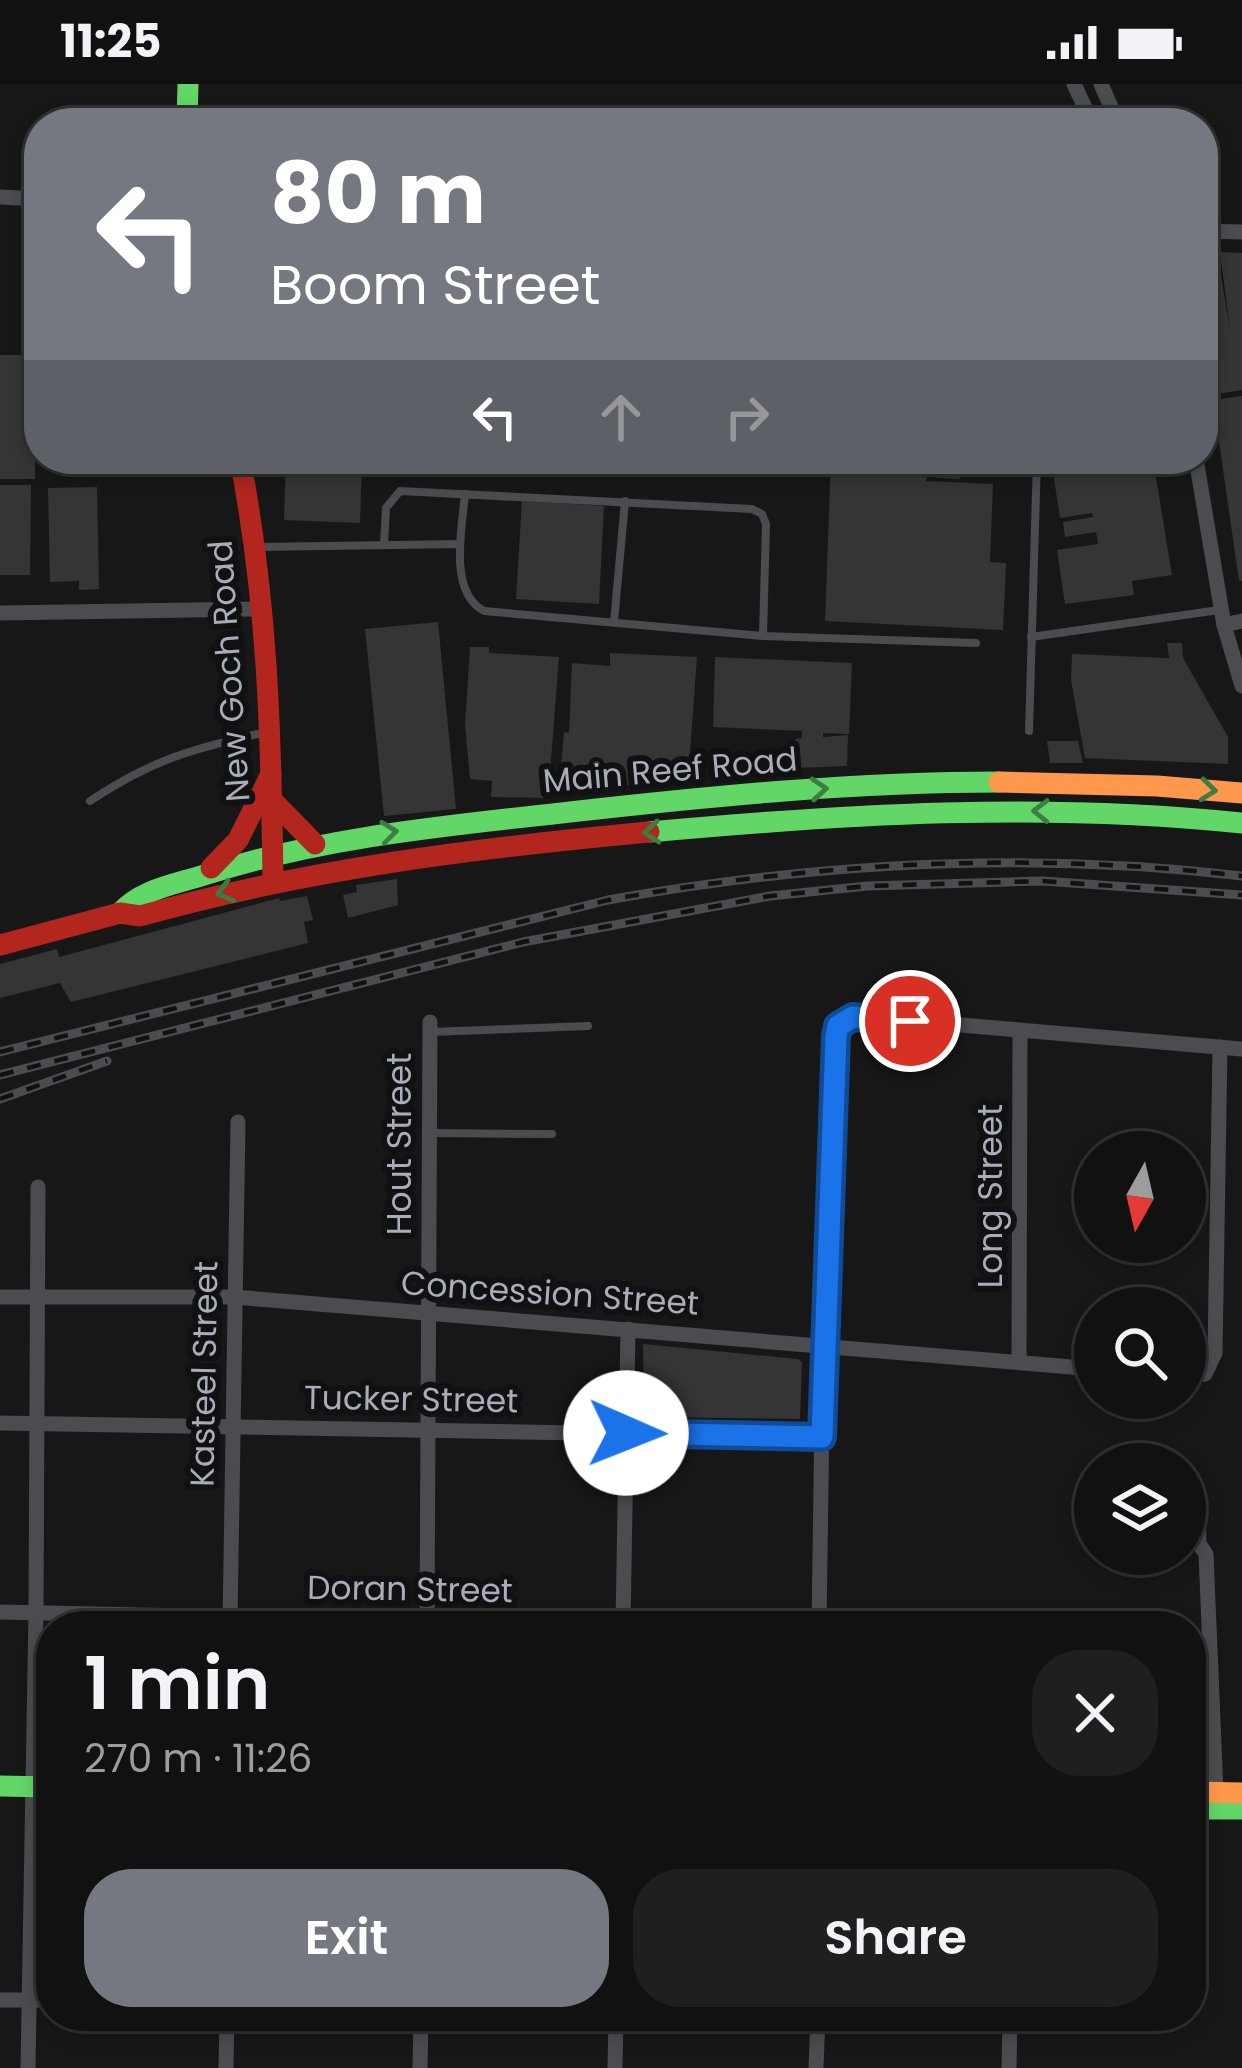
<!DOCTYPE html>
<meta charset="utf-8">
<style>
body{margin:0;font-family:Poppins,sans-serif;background:#1e1f1f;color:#f1f3f6;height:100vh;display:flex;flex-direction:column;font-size:45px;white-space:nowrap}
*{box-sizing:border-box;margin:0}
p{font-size:39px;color:#9c9d9f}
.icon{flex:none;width:66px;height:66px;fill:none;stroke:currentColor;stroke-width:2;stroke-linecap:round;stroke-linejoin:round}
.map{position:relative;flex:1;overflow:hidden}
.sheet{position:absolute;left:36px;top:1527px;width:1170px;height:420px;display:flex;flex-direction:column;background:#111;border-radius:48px;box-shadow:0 6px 18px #0003,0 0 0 3px #303131}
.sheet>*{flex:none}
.hud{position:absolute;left:24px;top:24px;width:1194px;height:366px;border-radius:48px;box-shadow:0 6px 18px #0003,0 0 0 3px #303131;background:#757880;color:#fff;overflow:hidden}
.needle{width:78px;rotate:188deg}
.fabs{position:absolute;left:1074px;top:1047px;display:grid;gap:24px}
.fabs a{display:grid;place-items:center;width:132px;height:132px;border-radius:50%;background:#111;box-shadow:0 6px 18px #0003,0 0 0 3px #303131;font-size:60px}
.pin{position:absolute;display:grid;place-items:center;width:102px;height:102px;color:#fff;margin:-51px;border:6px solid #fff;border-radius:50%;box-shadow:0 3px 12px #0007}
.me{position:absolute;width:132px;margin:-66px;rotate:91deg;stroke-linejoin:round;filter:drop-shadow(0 0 9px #0008)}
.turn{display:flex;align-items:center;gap:42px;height:252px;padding:0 48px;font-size:54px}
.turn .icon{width:156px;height:156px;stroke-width:2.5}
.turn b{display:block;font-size:84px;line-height:102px}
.lanes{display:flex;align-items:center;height:114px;padding:0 48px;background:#0003;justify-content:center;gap:60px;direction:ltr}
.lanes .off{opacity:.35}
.round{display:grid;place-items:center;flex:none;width:126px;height:126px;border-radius:48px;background:#1e1f1f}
.headline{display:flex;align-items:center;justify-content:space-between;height:204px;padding:0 48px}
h1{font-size:72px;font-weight:600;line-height:90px}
.cta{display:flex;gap:24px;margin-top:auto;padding:24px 48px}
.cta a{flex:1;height:138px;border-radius:48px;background:#757880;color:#fff;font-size:48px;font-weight:600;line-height:138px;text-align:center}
.cta a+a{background:#1e1f1f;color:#f1f3f6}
.status{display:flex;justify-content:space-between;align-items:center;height:84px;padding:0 60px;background:#111;direction:ltr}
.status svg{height:33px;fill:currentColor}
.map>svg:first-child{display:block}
.building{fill:#353536}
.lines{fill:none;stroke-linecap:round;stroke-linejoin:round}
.lane{stroke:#4b4c50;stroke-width:8}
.street{stroke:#4b4c50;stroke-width:15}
.fast{stroke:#63d668;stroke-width:21}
.slow{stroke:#ff974d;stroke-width:21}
.jam{stroke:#b3261e;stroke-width:21}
.rail-casing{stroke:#4b4c4f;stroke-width:9}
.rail{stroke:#111113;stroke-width:4.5;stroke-dasharray:14;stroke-linecap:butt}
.oneway{stroke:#3e7d42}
.route-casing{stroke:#114b97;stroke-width:30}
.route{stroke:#1a73e8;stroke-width:21}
.labels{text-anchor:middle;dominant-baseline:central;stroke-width:12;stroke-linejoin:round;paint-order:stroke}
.street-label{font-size:33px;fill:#a8adb8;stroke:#111113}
</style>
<div class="status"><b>11:25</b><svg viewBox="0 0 49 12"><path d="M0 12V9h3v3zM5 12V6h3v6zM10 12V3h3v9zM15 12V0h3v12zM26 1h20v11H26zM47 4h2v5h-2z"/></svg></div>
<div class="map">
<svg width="1242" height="1984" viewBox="0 0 1242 1984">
<rect width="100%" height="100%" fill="#171717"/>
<g class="building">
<polygon points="1217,167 1231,253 1220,168 1242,169 1242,306 1210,311 1203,263 1203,174"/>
<rect x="0" y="271" width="35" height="124"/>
<polygon points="1242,312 1242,497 1239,497 1213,316"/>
<polygon points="286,375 362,377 360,439 284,436"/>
<polygon points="831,375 960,375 960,395 927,393 926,397 993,400 990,478 1006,479 1003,546 825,537"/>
<polygon points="1051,375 1153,375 1172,491 1132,497 1134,511 1065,520 1057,466 1098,460 1096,448 1065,453 1063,438 1093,433 1092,429 1060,434"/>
<polygon points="0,401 31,401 30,491 0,491"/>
<polygon points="97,403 99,505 79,506 79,497 50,498 48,404"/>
<polygon points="522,417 604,422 599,520 516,515"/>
<polygon points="438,538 456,725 384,732 365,545"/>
<polygon points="1167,559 1182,559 1183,574 1228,653 1228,680 1085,674 1071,596 1072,570 1169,574"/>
<polygon points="470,563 489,563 489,569 559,573 548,714 491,713 492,697 470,695 465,641"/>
<polygon points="610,569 697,573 688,696 616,702 607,701 607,687 561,683 564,648 569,649 572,579 610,582"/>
<polygon points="715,573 852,579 849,650 823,649 823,653 848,651 847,682 795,684 795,655 802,654 802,647 713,643"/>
<polygon points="1047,657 1078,657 1083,679 1050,679"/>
<polygon points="397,795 398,821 348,834 343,811 357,808 356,801"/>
<polygon points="307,812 313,836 304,838 308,859 71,918 60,899 0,914 0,880 57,865 59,873 279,814 280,817"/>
<polygon points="643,1260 798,1275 802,1278 800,1335 644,1333"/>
</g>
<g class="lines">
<g class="lane">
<path d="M 465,410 C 462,444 448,508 484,527 L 763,552 L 976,559"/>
<polyline points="384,461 386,424 400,407 752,425 762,430 766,440 763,552"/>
<polyline points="258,463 460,460"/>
<polyline points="614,538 625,417"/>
<polyline points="1031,553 1219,526"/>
<polyline points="1029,647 1037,375"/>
<path d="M 90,717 C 156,673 194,665 270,647"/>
<polyline points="431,948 588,942"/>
<polyline points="431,1049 552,1050"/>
</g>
<g class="street">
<polyline points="1074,0 1092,39"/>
<polyline points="1101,0 1118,39"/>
<polyline points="0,113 39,115"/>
<polyline points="1203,147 1242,148"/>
<polyline points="1196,375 1224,541 1242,602"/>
<polyline points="0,529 264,525"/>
<polyline points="1224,541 1242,537"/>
<polyline points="0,1213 234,1213 1095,1285"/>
<polyline points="1019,1278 1020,946"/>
<polyline points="1185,1293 1205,1290 1215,1269 1220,963"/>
<polyline points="0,1339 822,1353"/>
<polyline points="1198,1416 1199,1460 1206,1470 1216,1708"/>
<polyline points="0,1528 427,1537 819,1537"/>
<polyline points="230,1539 238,1038"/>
<polyline points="427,1541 430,938"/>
<polyline points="623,1542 628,1245"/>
<polyline points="819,1542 823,1262 838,942 844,936 867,933 1242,965"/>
<polyline points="0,1916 51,1916"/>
<polyline points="28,1984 36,1528 38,1103"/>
<polyline points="226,1984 227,1932"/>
<polyline points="420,1984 421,1932"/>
<polyline points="615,1984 616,1932"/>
<polyline points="816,1984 818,1932"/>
<polyline points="1009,1984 1010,1932"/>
</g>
<g class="fast">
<polyline points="187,39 188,0"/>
<path d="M 649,748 C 847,730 1043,718 1242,739"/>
<path d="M 120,829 C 140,806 172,801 201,792 C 322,753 444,742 570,728 C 713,712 856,698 999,698"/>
<polyline points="0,1702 51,1703"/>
<polyline points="1191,1725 1242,1725"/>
</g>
<g class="slow">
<polyline points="999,698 1157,702 1242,709"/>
<polyline points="1191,1708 1242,1709"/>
</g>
<g class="jam">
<path d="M 240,375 C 268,520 271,649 273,796"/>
<polyline points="272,716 315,760"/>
<polyline points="211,784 238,756 271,690"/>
<path d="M 0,861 L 120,829 L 140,832 C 307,785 476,764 649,748"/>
</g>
<g class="rail-casing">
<g id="rail">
<path d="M 0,968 L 608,816 C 819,778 1028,767 1242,792"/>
<polyline points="0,991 523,858 770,812 867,802 1043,797 1242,811"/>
<polyline points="0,1015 107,977"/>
</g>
</g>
<use href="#rail" class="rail"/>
</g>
<defs><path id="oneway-chevron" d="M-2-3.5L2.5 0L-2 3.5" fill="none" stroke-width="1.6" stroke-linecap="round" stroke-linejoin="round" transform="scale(3)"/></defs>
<g class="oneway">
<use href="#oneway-chevron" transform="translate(819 705) rotate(-4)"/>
<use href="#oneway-chevron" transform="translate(1208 706) rotate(6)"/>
<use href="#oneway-chevron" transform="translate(1041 727) rotate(-179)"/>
<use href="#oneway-chevron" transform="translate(389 748) rotate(-7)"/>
<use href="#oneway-chevron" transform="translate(652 748) rotate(175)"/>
<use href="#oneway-chevron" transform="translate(225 808) rotate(165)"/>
</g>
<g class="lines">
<g class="route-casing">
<polyline id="route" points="626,1349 822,1353 836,952 838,942 853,933 910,937"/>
</g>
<use href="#route" class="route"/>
</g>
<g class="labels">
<g class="street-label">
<text transform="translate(229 587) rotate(-94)">New Goch Road</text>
<text transform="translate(670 686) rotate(-5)">Main Reef Road</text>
<text transform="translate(399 1060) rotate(-90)">Hout Street</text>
<text transform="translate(990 1112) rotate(-90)">Long Street</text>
<text transform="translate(550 1209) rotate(4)">Concession Street</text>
<text transform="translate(204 1290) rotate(-89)">Kasteel Street</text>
<text transform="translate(411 1315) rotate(1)">Tucker Street</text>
<text transform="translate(410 1505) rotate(1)">Doran Street</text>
</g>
</g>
</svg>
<div class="fabs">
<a><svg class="needle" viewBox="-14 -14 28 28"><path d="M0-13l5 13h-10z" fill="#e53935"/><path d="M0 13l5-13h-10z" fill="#9c9d9f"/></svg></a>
<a><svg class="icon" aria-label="search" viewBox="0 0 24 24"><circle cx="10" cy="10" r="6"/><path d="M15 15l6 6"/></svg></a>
<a><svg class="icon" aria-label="layers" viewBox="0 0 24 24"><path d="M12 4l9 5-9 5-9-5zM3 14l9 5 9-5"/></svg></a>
</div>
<div class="pin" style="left:910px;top:937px;background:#d93025"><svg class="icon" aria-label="arrive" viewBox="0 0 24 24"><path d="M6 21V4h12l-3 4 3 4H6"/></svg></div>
<svg class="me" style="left:626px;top:1349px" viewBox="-20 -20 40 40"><circle r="19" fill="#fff"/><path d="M0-13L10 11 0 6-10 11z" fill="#1a73e8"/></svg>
<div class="hud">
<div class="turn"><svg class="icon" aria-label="left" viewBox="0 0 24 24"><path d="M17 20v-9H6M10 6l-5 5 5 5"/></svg><div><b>80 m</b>Boom Street</div></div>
<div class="lanes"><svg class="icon" aria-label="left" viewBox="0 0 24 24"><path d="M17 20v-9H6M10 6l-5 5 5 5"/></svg><svg class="icon off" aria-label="ahead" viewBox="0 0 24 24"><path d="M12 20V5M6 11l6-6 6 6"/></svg><svg class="icon off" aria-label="right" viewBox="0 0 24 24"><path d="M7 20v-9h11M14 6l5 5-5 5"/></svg></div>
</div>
<section class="sheet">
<div class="headline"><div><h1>1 min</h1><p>270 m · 11:26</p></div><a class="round"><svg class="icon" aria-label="close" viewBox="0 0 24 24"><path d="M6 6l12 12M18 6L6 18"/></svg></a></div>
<div class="cta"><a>Exit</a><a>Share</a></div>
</section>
</div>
